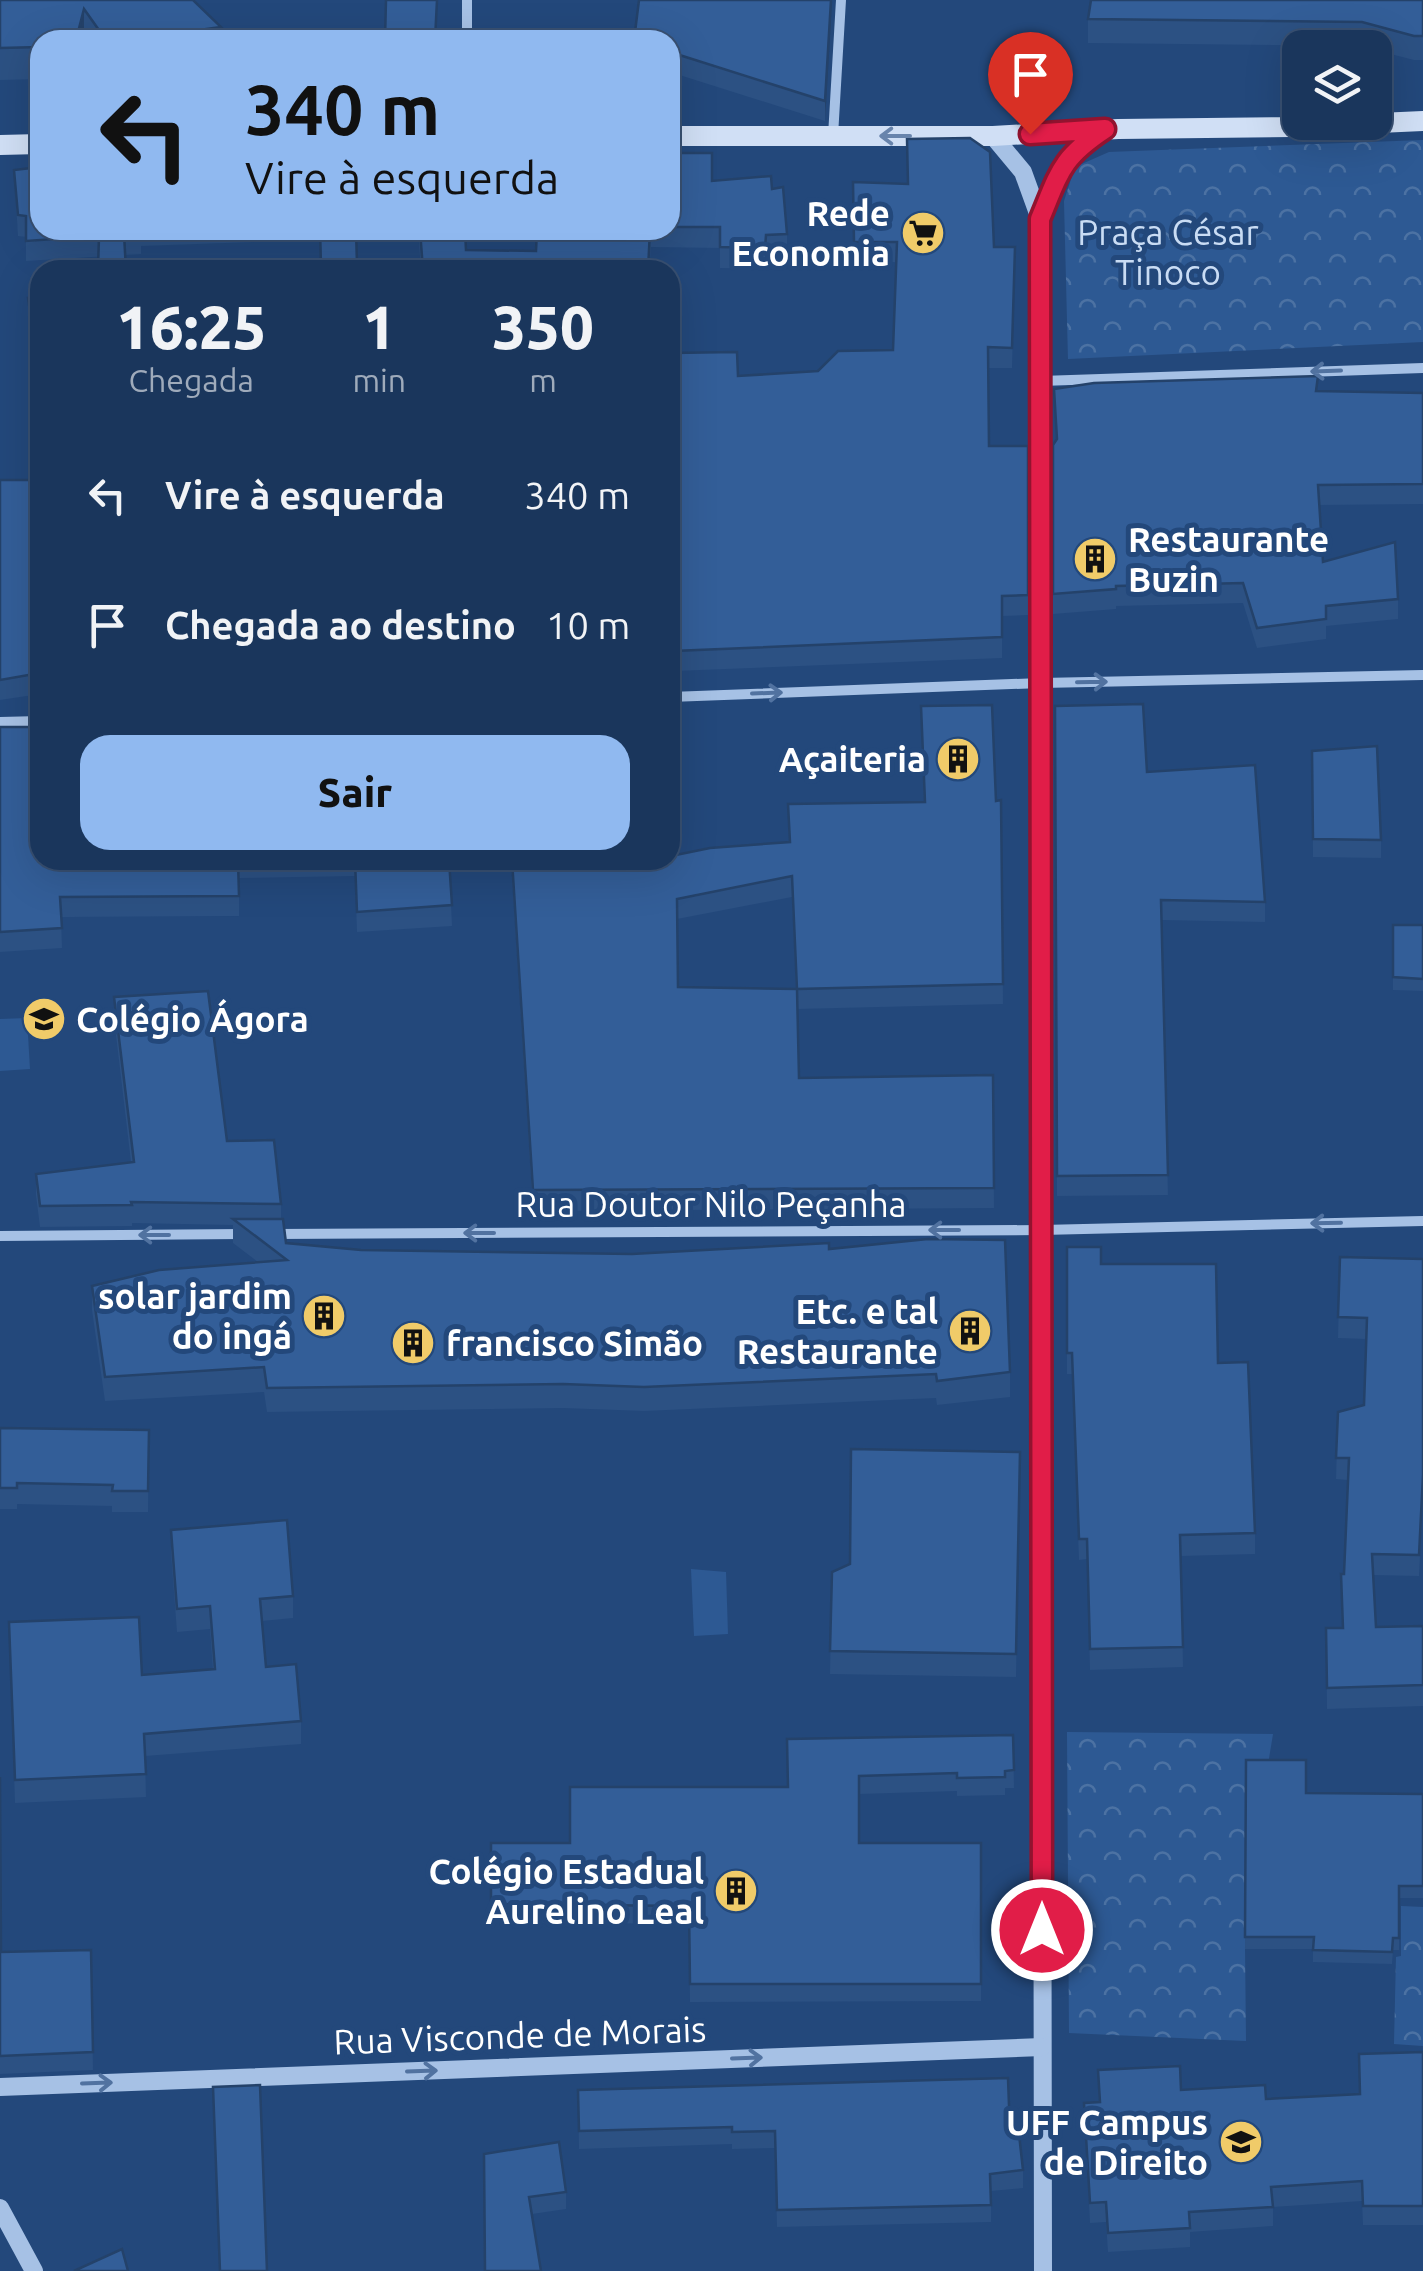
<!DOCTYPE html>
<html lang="pt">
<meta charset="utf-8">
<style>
body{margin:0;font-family:Ubuntu,sans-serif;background:#274165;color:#f1f3f6;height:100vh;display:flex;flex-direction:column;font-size:38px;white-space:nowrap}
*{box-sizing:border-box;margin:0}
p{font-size:32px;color:#9fabbb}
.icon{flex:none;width:55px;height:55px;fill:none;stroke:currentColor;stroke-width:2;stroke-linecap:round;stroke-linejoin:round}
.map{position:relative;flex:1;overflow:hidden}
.panel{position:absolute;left:30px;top:260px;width:650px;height:610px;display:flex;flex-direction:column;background:#1a365c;border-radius:30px;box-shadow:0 10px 40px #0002,0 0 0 2px #385072}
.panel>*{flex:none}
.guide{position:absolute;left:30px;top:30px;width:650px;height:210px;border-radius:30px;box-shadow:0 10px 40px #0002,0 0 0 2px #385072;background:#90b9f0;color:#111;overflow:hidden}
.controls{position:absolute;left:1282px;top:30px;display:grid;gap:20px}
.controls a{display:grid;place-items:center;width:110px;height:110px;border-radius:20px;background:#1a365c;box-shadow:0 10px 40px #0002,0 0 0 2px #385072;font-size:50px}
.pin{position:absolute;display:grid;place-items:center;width:85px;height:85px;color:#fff;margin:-102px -42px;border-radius:50% 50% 50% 0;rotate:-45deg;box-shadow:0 0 10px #0007}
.pin .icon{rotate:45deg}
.me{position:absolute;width:110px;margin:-55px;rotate:0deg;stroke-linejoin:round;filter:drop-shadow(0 0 8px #0008)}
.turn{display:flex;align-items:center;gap:35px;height:210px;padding:0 50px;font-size:45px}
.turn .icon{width:130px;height:130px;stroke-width:2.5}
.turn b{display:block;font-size:70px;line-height:85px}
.eta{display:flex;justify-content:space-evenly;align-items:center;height:170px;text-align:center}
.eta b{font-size:60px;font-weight:800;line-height:70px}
.primary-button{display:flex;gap:20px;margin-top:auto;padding:20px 50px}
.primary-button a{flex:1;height:115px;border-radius:30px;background:#90b9f0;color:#111;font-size:40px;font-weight:800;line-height:115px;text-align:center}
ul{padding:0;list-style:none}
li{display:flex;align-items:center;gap:30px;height:130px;padding:0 50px}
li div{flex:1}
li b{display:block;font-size:38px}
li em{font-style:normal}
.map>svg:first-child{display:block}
.grass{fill:#2d5993}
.forest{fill:url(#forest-crowns)}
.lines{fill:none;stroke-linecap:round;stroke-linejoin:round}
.minor{stroke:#a6c1e5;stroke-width:10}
.tertiary{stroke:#a6c1e5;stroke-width:18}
.secondary{stroke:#d0dff5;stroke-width:20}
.wall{fill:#2c5183;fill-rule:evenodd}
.shaded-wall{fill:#24426a}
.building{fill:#335e98;stroke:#24426a;stroke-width:2.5;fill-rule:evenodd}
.oneway{stroke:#6884ac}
.oneway2{stroke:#5172a0}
.route-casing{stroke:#92132f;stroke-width:25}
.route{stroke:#e11d48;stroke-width:18}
.labels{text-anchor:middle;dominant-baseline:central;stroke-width:10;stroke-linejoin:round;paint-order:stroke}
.poi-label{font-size:35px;font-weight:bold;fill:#fff;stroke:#23487b;text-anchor:end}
.park-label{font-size:35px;fill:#c9dcf4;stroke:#23487b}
.street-label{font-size:35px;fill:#fff;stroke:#23487b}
</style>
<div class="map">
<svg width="1423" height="2271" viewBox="0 0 1423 2271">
<defs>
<pattern id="forest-crowns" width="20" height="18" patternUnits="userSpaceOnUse" patternTransform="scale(2.5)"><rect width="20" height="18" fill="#2d5993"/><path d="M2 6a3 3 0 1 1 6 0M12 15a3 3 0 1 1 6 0" fill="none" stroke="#4c72a3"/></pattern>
</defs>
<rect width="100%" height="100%" fill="#23487b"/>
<g class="grass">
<polygon points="27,1018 30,1069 0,1071 0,1019"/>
<polygon points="691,1569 726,1572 728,1634 694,1636"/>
</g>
<g class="forest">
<polygon points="1423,140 1423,342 1068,359 1064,201 1075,167 1109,152"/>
<polygon points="1067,1732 1273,1734 1253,1855 1245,1949 1246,2041 1069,2033"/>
<polygon points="1401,1906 1423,1907 1423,2046 1394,2044 1396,1957 1401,1956"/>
</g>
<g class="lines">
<g class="minor">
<polyline points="467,40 467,0"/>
<polyline points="833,136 841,0"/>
<polyline points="1041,381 1423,368"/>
<polyline points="670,697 1041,683 1423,675"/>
<polyline points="0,722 40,721"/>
<polyline points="274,1234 1042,1230 1423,1221"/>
<polyline points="0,1236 242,1234"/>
</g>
<g class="tertiary">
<polyline points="993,136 1023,172 1040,219 1043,2271"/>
<path d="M 1040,219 C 1059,171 1061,158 1105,129"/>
<polyline points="0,2087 1042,2047"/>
<polyline points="0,2208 34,2271"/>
</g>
<g class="secondary">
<polyline points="670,136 993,136 1118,129 1291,127 1423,121"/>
<polyline points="0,145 40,144"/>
</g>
</g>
<g class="wall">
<polygon points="0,0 221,27 221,40 40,40 40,79 0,80"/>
<polygon points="639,0 832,0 825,121 670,72 670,40"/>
<polygon points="1423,0 1423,60 1414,60 1375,50 1375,48 1362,46 1088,43 1088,19"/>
<polygon points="670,153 712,181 772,189 787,234 787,255 766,255 765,269 720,268 720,248 651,247 649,270 421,270 418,230 465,230 466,250 536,251 537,230 670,230"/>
<polygon points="14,170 40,230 254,230 254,242 141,246 141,254 26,261 26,237 18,236"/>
<path d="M 853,182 L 994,247 L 1015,247 L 1012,368 L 988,368 L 989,446 L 1028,446 L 1028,615 L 1002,616 L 1002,658 L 675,671 L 676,855 L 789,842 L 788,804 L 924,802 L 921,706 L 996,801 L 1001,800 L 1003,1004 L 797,1009 L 799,1078 L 993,1075 L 994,1208 L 533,1211 L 511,860 L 670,860 L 670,353 L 738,376 L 818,371 L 893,350 L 896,262 L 854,262 ZM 792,897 L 796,989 L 678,987 L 677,919 Z"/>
<polygon points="319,230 356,230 357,270 321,270"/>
<polygon points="40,297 40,345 32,346 28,318 28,298"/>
<polygon points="1054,389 1423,393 1423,504 1319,505 1323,562 1398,599 1398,619 1326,626 1326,639 1257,648 1243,603 1116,606 1116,609 1053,614 1053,445 1056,441"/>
<polygon points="0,480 40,480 40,694 0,700"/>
<polygon points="1055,706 1147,772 1265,902 1265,922 1161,920 1168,1195 1057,1196"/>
<polygon points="0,727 40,860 449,860 452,926 357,932 355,876 239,878 239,916 61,917 62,948 0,952"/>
<polygon points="1312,751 1381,840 1381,858 1313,857"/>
<polygon points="1393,925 1423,925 1423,991 1393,990"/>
<polygon points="114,997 227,1141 281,1204 281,1219 286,1243 361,1250 632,1254 829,1249 1010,1372 1010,1397 937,1405 936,1398 644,1411 563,1408 267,1412 264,1392 105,1401 92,1310 92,1286 258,1262 233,1243 233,1225 132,1223 132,1226 40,1227 36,1195 36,1174 131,1162 114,1018"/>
<polygon points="1067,1247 1101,1264 1218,1363 1255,1533 1255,1554 1181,1556 1183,1667 1090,1670 1087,1559 1079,1560 1072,1374 1067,1374"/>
<polygon points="1340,1257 1423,1259 1423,1497 1419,1576 1373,1575 1376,1627 1423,1626 1423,1706 1327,1709 1326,1628 1342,1628 1341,1574 1344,1574 1348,1480 1336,1479 1338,1412 1364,1405 1366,1339 1338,1338"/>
<polygon points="0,1428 149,1430 148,1512 112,1512 112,1506 17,1504 17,1509 0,1509"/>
<polygon points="1020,1452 1016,1677 830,1674 832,1572 850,1564"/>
<polygon points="171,1530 293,1596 293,1618 262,1621 266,1667 301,1721 301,1744 145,1756 146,1797 15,1803 9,1622 142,1675 213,1670 210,1629 177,1632 171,1553"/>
<polygon points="1013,1735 1014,1788 1005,1788 1005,1795 957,1796 957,1791 859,1794 859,1843 981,1843 981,2001 690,2002 689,1924 491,1922 491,1843 570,1843 788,1787"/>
<polygon points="1246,1760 1306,1793 1423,1794 1423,1898 1399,1898 1399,1950 1393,1950 1392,1964 1313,1962 1313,1949 1245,1949"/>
<polygon points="0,1777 1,1952 91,1950 93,2070 0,2074"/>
<polygon points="1423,2052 1423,2225 1363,2225 1362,2201 1273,2207 1273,2226 1190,2232 1190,2247 1108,2252 1106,2222 1090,2223 1084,2103 1099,2102 1098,2070 1181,2090 1266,2099 1360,2094"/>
<polygon points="578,2090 1010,2133 1023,2170 1023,2188 991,2191 991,2222 777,2227 775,2148 732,2149 732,2144 579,2149"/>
<polygon points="484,2154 566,2192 566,2209 532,2214"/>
</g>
<g class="shaded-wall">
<polygon points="831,0 832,0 825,121 825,101"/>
<polygon points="84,9 84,40 76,40"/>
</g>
<g class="building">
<polygon points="0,0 193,0 221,27 127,40 106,40 84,9 76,40 40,40 40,47 0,48"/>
<polygon points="386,0 437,0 435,40 385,40"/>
<polygon points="639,0 831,0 825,101 670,52 670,40 634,40"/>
<polygon points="1091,0 1423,0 1423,36 1414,36 1362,22 1088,19"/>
<polygon points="970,138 990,152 994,247 1015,247 1012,348 988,347 989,446 1028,446 1028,595 1002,596 1002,637 674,651 675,668 670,668 670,353 737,352 738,376 818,371 838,351 893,350 897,242 854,242 853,182 908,184 907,139"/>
<polygon points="670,153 712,153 712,181 771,176 772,189 783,187 787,234 766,235 765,248 720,247 720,227 670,227"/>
<polygon points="40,167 40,230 141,230 141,233 124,234 126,270 98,270 99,236 26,241 26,216 18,215 14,170"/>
<polygon points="320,230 356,230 357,264 321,265"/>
<polygon points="420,230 465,230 466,250 536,251 537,230 650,230 648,270 423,270"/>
<polygon points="40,297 40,325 32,326 28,298"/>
<polygon points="1318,376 1316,391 1423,393 1423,484 1318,485 1323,562 1395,542 1398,599 1326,606 1326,619 1257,628 1243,583 1116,586 1116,589 1053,594 1053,445 1057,439 1054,389 1094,383"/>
<polygon points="0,480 40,480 40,673 0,680"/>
<path d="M 670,685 L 675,685 L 676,855 L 710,848 L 790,842 L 788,804 L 925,802 L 921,706 L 992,705 L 996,801 L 1001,800 L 1003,984 L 797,989 L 799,1078 L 993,1075 L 994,1188 L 533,1190 L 512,860 L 670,860 ZM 792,876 L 797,989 L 678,987 L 677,899 Z"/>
<polygon points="1143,704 1147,772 1255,765 1265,902 1161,900 1168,1175 1057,1176 1055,706"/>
<polygon points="0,727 40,727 40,860 238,860 239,896 60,897 62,928 0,932"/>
<polygon points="1377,746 1381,840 1313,839 1312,751"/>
<polygon points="355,860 449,860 452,905 357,912"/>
<polygon points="1393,925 1423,925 1423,979 1393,977"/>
<polygon points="208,991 227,1141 274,1140 281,1204 131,1202 132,1205 40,1206 36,1174 134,1162 114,997"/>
<polygon points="233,1219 283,1219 286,1243 361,1250 632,1254 829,1243 829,1249 928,1239 1005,1240 1010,1372 937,1381 936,1374 644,1387 563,1384 267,1388 264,1367 105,1377 92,1286 159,1270 287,1260"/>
<polygon points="1067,1247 1101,1247 1101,1264 1216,1264 1218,1363 1248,1362 1255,1533 1180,1535 1183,1647 1090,1649 1087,1539 1079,1539 1072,1353 1067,1353"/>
<polygon points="1340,1257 1423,1259 1423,1475 1419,1555 1372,1554 1376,1627 1423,1626 1423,1685 1327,1688 1326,1628 1343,1628 1341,1574 1344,1574 1349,1458 1336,1458 1338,1412 1364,1405 1367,1318 1338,1317"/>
<polygon points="0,1428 149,1430 148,1491 112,1491 113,1485 17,1483 17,1488 0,1488"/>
<polygon points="851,1449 1020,1452 1016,1654 830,1651 832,1572 850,1564"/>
<polygon points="287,1520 293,1596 260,1599 266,1667 296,1664 301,1721 144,1734 146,1774 15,1780 9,1622 139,1617 142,1675 215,1669 210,1606 177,1609 171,1530"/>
<polygon points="1013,1735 1014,1770 1005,1771 1005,1777 957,1778 957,1773 859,1776 859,1843 981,1843 981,1984 690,1984 689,1906 491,1904 491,1843 570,1843 570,1787 788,1787 787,1739"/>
<polygon points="1246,1760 1306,1760 1306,1793 1423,1794 1423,1886 1399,1886 1399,1938 1393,1938 1392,1952 1313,1950 1314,1937 1245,1937"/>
<polygon points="0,1777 1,1952 91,1950 93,2052 0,2056"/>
<polygon points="1423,2052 1423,2206 1363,2206 1362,2181 1271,2187 1273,2207 1189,2212 1190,2228 1108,2233 1106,2202 1090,2203 1084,2103 1100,2102 1098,2070 1180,2066 1181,2090 1265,2085 1266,2099 1360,2094 1359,2054"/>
<polygon points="1008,2078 1010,2133 1019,2134 1023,2170 990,2174 991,2205 777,2210 775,2131 732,2132 732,2127 579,2131 578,2090"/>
<polygon points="260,2085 267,2271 220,2271 213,2087"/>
<polygon points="559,2142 566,2192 529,2197 541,2271 485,2271 484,2154"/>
<polygon points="122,2249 128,2271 74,2271"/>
</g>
<defs><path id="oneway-shaft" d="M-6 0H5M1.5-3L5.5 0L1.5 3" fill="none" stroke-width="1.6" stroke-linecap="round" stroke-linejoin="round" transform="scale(2.5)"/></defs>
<use class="oneway" href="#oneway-shaft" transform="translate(895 136) rotate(180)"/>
<g class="oneway2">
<use href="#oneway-shaft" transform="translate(1326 371) rotate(178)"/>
<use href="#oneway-shaft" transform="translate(1092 682) rotate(-1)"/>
<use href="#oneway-shaft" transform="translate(767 693) rotate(-2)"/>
<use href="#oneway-shaft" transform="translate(1326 1223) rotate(179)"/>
<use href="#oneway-shaft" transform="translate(944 1230) rotate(180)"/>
<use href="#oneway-shaft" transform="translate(479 1233) rotate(180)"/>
<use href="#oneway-shaft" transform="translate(154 1235) rotate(180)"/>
<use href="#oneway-shaft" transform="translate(747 2058) rotate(-2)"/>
<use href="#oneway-shaft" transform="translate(422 2071) rotate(-2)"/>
<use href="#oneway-shaft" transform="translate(97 2083) rotate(-2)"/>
</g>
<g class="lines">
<g class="route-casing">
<path id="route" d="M 1030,134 L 1105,129 C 1061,158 1060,171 1040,219 L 1042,1930"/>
</g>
<use href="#route" class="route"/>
</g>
<defs>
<g id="supermarket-disc" transform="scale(2.25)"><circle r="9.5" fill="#f0cb69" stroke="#23487b"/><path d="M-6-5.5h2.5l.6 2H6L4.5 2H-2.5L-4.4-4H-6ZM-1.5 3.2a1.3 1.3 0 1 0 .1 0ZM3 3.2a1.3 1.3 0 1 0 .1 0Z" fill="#111"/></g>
<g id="building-disc" transform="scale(2.25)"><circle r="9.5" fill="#f0cb69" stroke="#23487b"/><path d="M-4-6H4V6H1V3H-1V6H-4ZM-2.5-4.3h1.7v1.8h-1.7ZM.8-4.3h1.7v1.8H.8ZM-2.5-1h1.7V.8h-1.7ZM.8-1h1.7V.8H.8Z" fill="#111"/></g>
<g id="school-disc" transform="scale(2.25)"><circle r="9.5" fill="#f0cb69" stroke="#23487b"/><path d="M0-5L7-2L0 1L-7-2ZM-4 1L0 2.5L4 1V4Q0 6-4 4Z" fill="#111"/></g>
<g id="university-disc" transform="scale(2.25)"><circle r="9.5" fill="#f0cb69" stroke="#23487b"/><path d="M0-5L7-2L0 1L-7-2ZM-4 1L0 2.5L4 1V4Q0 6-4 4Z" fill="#111"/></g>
</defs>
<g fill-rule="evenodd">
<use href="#supermarket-disc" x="923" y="233"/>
<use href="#building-disc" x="1095" y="559"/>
<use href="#building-disc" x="958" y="759"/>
<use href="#school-disc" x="44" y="1019"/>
<use href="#building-disc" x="324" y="1316"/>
<use href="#building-disc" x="970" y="1331"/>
<use href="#building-disc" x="413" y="1343"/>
<use href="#building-disc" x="736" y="1891"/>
<use href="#university-disc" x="1241" y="2142"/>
</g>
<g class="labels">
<g class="poi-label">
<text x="890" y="213">Rede<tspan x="890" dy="40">Economia</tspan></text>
<text x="1128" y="539" text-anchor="start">Restaurante<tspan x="1128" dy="40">Buzin</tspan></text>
<text x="926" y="759">Açaiteria</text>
<text x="76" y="1019" text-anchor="start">Colégio Ágora</text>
<text x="292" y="1296">solar jardim<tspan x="292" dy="40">do ingá</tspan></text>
<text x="938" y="1311">Etc. e tal<tspan x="938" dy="40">Restaurante</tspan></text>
<text x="446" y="1343" text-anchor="start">francisco Simão</text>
<text x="704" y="1871">Colégio Estadual<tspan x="704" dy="40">Aurelino Leal</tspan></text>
<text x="1208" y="2122">UFF Campus<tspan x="1208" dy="40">de Direito</tspan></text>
</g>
<g class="park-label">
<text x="1168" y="232">Praça César<tspan x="1168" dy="40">Tinoco</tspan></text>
</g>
<g class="street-label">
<text x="711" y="1204">Rua Doutor Nilo Peçanha</text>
<text transform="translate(520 2035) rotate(-2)">Rua Visconde de Morais</text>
</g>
</g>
</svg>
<div class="controls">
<a><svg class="icon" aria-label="layers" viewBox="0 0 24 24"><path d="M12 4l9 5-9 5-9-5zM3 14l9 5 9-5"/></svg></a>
</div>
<div class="pin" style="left:1030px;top:134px;background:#d93025"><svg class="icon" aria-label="arrive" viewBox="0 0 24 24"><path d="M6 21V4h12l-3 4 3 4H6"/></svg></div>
<svg class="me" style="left:1042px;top:1930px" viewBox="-20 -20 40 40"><circle r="17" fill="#e11d48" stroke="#fff" stroke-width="3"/><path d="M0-11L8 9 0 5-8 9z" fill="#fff"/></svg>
<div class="guide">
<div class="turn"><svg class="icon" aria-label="left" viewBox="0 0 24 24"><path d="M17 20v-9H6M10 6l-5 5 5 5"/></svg><div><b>340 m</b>Vire à esquerda</div></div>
</div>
<section class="panel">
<div class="eta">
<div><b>16:25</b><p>Chegada</p></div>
<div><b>1</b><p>min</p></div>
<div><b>350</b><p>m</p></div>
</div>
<ul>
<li><svg class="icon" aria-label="left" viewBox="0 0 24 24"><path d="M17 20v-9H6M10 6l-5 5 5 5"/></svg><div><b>Vire à esquerda</b></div><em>340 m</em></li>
<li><svg class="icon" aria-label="arrive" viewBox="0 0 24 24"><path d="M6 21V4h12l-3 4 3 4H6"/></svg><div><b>Chegada ao destino</b></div><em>10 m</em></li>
</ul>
<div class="primary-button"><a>Sair</a></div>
</section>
</div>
